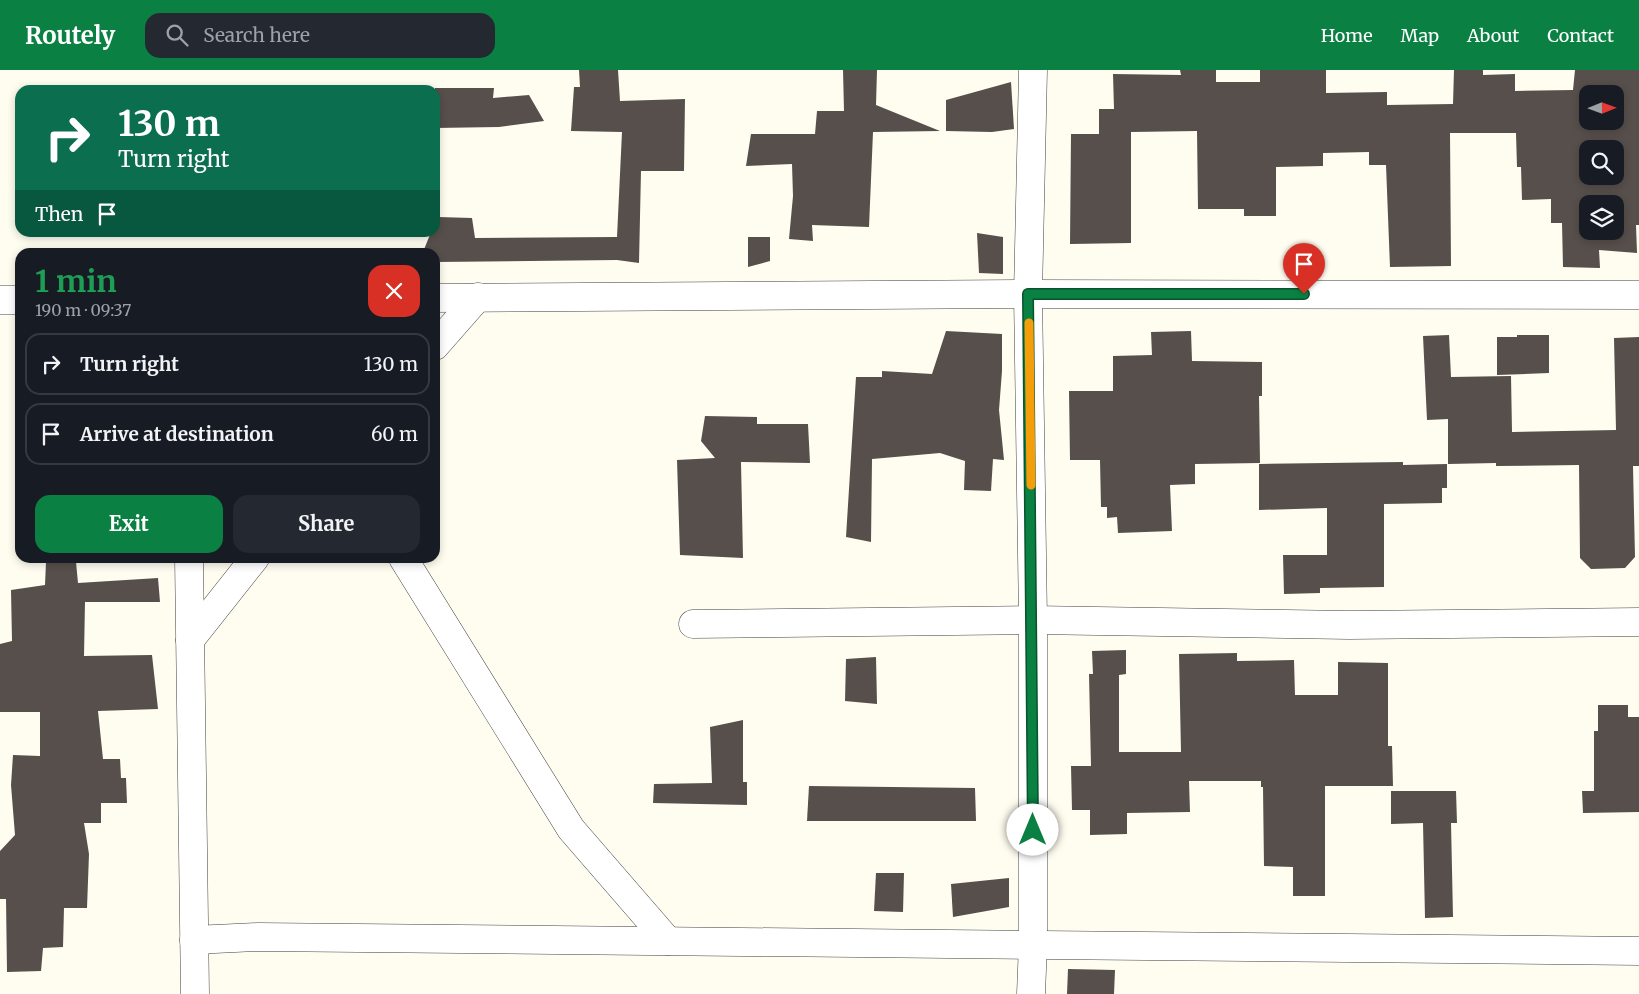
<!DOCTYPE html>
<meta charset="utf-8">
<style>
body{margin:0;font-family:Merriweather,serif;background:#242831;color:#f1f3f6;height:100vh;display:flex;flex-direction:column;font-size:19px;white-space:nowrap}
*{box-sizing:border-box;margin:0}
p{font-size:16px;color:#9ea1a6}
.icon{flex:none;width:28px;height:28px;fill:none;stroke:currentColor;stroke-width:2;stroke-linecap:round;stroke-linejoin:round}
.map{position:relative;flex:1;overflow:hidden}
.sheet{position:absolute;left:15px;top:178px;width:425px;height:315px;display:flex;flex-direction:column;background:#171b24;border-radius:15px;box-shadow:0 2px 8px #0003}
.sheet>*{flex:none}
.banner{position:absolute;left:15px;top:15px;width:425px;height:152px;border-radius:15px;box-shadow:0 2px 8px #0003;background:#0b6e4f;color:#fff;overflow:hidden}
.needle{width:32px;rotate:89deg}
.tools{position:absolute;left:1579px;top:15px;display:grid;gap:10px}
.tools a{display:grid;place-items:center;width:45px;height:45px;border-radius:10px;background:#171b24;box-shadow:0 2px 8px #0003;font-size:25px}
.pin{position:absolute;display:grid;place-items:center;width:42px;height:42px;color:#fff;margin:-51px -21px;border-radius:50% 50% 50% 0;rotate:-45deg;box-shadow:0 0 5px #0007}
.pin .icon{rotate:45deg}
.me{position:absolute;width:55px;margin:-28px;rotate:0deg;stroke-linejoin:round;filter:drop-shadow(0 0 4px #0008)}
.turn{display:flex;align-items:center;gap:18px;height:105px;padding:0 20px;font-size:22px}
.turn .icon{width:65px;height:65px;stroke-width:2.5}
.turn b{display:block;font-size:35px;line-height:42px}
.then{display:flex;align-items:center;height:48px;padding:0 20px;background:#0003;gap:10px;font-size:19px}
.round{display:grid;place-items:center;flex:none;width:52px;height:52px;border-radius:15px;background:#242831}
.head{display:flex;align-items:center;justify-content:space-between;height:85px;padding:0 20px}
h1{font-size:30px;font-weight:700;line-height:38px;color:#1e9e55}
.button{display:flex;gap:10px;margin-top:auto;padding:10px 20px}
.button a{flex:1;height:58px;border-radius:15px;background:#0b8043;color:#fff;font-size:20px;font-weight:700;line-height:58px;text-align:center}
.button a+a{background:#242831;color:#f1f3f6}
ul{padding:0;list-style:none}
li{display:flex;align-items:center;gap:15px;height:62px;margin:0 10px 8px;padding:0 10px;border:2px solid #363941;border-radius:15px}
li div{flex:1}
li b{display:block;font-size:19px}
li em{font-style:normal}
header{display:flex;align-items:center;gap:30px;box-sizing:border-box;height:70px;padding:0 25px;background:#0b8043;color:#fff}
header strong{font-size:24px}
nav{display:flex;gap:28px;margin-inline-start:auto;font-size:18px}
.search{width:350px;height:45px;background:#242831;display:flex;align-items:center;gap:12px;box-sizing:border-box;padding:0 18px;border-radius:15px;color:#9ea1a6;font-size:19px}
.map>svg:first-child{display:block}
.building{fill:#574f4b;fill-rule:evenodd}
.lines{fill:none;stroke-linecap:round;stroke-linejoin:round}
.minor-casing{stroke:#424242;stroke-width:29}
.tertiary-casing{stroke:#424242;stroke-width:29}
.minor{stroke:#fff;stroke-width:28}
.tertiary{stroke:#fff;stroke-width:28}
.route-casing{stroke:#07532c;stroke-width:12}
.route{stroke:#0b8043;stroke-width:9}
.slow{stroke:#f59e0b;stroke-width:9}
</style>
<header>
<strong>Routely</strong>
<div class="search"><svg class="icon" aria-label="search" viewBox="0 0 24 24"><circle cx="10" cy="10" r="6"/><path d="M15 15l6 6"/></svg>Search here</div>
<nav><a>Home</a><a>Map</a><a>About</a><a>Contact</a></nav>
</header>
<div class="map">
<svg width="1639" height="924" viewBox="0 0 1639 924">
<rect width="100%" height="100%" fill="#fffcf0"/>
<g class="building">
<polygon points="579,0 618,0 620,31 685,29 684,101 641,101 639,193 617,190 435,192 435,182 423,182 431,162 435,162 438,147 472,148 475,168 617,167 622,62 571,61 574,17 580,17"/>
<polygon points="843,0 877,0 876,35 940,61 873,62 869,157 812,155 813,171 789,169 793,126 792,94 746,96 751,64 815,64 817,41 844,41"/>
<path d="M 1180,0 L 1216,0 L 1216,12 L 1260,12 L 1260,0 L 1326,0 L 1326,23 L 1387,22 L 1387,35 L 1453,34 L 1454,0 L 1483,0 L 1483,5 L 1515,4 L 1515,21 L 1573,20 L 1575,0 L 1639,0 L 1639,155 L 1636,155 L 1637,183 L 1599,180 L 1600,198 L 1563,197 L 1562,153 L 1551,153 L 1551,129 L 1522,130 L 1521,97 L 1517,97 L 1516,63 L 1450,63 L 1451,196 L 1390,197 L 1386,95 L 1369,95 L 1369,82 L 1323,83 L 1323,96 L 1276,97 L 1276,146 L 1244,146 L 1244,139 L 1198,139 L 1197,61 L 1131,62 L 1131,173 L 1070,174 L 1071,64 L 1099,64 L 1099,39 L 1114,39 L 1113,4 L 1181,5 ZM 1588,24 L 1615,24 L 1615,51 L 1588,51 ZM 1588,79 L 1615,79 L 1615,106 L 1588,106 ZM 1588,134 L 1615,134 L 1615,161 L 1588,161 Z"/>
<polygon points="1011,12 1014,59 992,62 946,61 946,30"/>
<polygon points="435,18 494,18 493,28 529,25 544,51 499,57 435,58"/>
<polygon points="977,163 1003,167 1003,204 979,203"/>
<polygon points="748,167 770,167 770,191 748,197"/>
<polygon points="946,261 1002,264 1002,301 999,340 1004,390 993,389 991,421 964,420 965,391 940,383 872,389 871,472 846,467 856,307 882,307 882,301 932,304"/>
<polygon points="1191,261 1192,291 1262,292 1262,326 1259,326 1260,393 1195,394 1195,414 1170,415 1172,461 1118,463 1117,447 1107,448 1107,437 1101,437 1100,390 1070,390 1069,321 1113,321 1113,286 1152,285 1151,262"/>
<polygon points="1449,265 1451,307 1511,306 1512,362 1616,360 1614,268 1639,267 1639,396 1633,396 1635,487 1625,498 1591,499 1580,488 1579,395 1496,396 1496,393 1448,394 1448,349 1427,350 1423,266"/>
<polygon points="1517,265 1549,265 1549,303 1497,305 1497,267 1517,267"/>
<polygon points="705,346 757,347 757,354 808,354 810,393 741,392 743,488 680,485 677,390 715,388 701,371"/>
<polygon points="1403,392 1403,395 1447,394 1447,418 1442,418 1442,433 1384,434 1384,517 1320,518 1320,523 1284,524 1283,485 1327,485 1327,438 1259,440 1259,394"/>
<polygon points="46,492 76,492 78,513 158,508 160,532 85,532 84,586 152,585 158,639 98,641 103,689 120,689 121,708 126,708 127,733 101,733 101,753 84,753 89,784 87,838 64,838 63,877 43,878 41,901 7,902 6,829 0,829 0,781 15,765 11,715 13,685 40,686 40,642 0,642 0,574 12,571 11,520 45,515"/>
<polygon points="1126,580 1126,604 1119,605 1119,682 1181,682 1179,584 1237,583 1237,591 1294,590 1295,625 1338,625 1338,592 1388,593 1388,676 1392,676 1393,716 1325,716 1325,826 1293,826 1293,797 1264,796 1263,717 1261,717 1261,711 1189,711 1190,742 1127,743 1127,764 1090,765 1090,740 1072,740 1071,696 1091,696 1089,604 1093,604 1092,581"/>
<polygon points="876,587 877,634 845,631 846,589"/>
<polygon points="1598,635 1628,635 1628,647 1639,647 1639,742 1583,743 1582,721 1594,721 1594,661 1598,661"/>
<polygon points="743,650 743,712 747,712 747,735 653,733 654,714 712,713 710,657"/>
<polygon points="809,716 975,718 976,751 807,751"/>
<polygon points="1391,721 1456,721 1457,753 1451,753 1453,847 1425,848 1423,753 1391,754"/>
<polygon points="876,803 904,803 903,842 874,841"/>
<polygon points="1009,808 1009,837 953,847 951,814"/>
<polygon points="1068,899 1115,900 1114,924 1067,924"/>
</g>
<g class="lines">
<g class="minor-casing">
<g id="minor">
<polyline points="435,228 1028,224 1639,225"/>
<polyline points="0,230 20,230"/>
<polyline points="435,276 478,227"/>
<polyline points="189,488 195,924"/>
<polyline points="403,488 571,759 668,871"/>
<polyline points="693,554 1033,550 1349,555 1639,552"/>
<polyline points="190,570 255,488"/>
<polyline points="194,870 258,867 1639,881"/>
</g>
</g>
<g class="tertiary-casing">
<polyline id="tertiary" points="1031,924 1033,874 1033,550 1028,224 1033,0"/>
</g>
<use href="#minor" class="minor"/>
<use href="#tertiary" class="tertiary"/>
</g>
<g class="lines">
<g class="route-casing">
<polyline id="route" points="1033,760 1028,224 1304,224"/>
</g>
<use href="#route" class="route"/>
<polyline class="slow" points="1029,253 1031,415"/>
</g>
</svg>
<div class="tools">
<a><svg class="needle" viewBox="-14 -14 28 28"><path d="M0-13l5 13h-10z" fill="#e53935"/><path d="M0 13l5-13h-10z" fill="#9ea1a6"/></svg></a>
<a><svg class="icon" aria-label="search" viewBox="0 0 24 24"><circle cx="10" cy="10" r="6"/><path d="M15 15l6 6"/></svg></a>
<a><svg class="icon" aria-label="layers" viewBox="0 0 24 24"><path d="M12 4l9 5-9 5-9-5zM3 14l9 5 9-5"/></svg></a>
</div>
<div class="pin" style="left:1304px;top:224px;background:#d93025"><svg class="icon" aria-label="arrive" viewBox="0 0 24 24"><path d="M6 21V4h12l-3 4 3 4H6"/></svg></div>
<svg class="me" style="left:1033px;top:760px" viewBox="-20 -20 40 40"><circle r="19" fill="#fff"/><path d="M0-13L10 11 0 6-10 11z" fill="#0b8043"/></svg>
<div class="banner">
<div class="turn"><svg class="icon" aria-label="right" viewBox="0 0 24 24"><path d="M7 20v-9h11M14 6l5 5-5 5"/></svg><div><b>130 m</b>Turn right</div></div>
<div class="then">Then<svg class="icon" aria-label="arrive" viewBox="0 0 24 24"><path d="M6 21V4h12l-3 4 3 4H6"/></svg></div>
</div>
<section class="sheet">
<div class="head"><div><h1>1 min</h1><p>190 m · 09:37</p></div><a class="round" style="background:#d93025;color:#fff"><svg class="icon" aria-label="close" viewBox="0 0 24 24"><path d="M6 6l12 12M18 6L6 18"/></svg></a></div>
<ul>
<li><svg class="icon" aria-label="right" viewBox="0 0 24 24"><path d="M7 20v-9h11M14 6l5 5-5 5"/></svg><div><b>Turn right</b></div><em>130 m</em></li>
<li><svg class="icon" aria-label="arrive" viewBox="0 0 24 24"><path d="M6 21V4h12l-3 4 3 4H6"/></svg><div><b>Arrive at destination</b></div><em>60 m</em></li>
</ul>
<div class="button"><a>Exit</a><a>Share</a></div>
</section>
</div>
